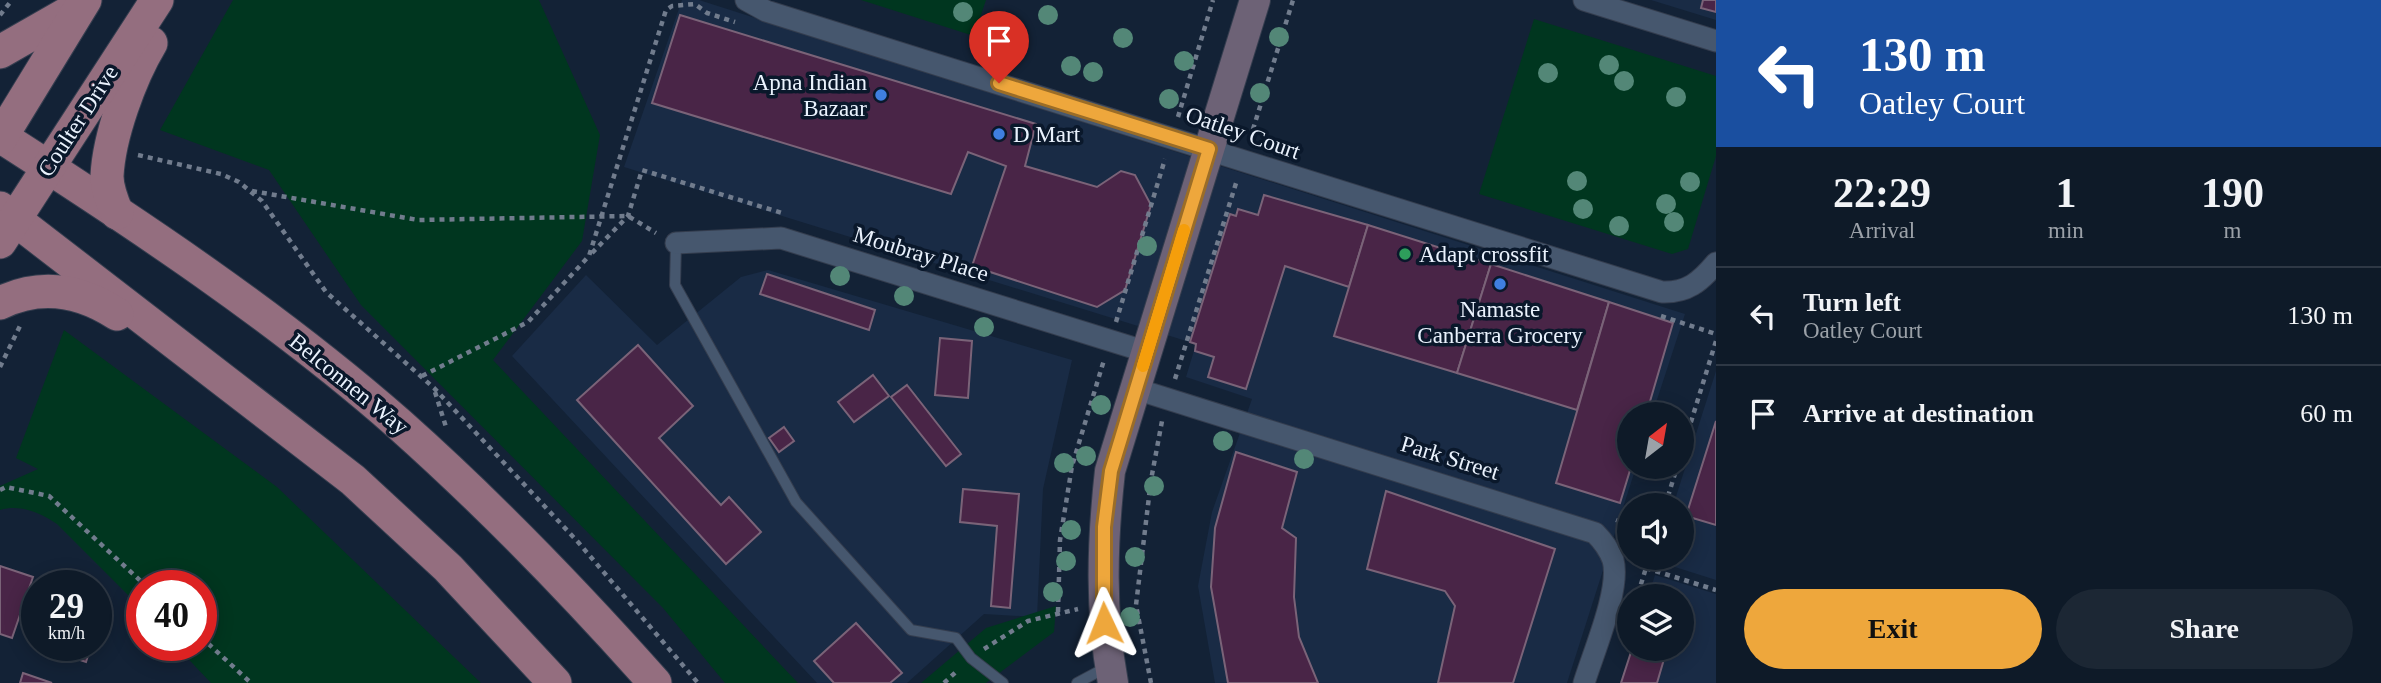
<!DOCTYPE html>
<style>
body{margin:0;font-family:Georgia,serif;background:#1c2734;color:#f1f3f6;height:100vh;display:flex;flex-direction:column;font-size:26px;white-space:nowrap}
*{box-sizing:border-box;margin:0}
p{font-size:23px;color:#9ba1a8}
.icon{flex:none;width:38px;height:38px;fill:none;stroke:currentColor;stroke-width:2;stroke-linecap:round;stroke-linejoin:round}
.map{position:relative;flex:1;overflow:hidden}
.sheet{display:flex;flex-direction:column;background:#0e1a28;width:665px}
.sheet>*{flex:none}
.banner{background:#1a4fa0;color:#fff;overflow:hidden}
.needle{width:46px;rotate:31deg}
.fabs{position:absolute;left:1617px;top:402px;display:grid;gap:14px}
.fabs a{display:grid;place-items:center;width:77px;height:77px;border-radius:50%;background:#0e1a28;box-shadow:0 4px 18px #0003,0 0 0 2px #2e3845;font-size:35px}
.speed{position:absolute;left:21px;top:570px;display:flex;gap:14px;font-size:35px;font-weight:700;text-align:center}
.speed>*{display:grid;place-content:center;width:91px;height:91px;border-radius:50%;background:#0e1a28;box-shadow:0 4px 18px #0003,0 0 0 2px #2e3845;line-height:1}
.speed small{font-size:18px;font-weight:400}
.speed .limit{border:10px solid #d22;background:#fff;color:#111}
.pin{position:absolute;display:grid;place-items:center;width:60px;height:60px;color:#fff;margin:-72px -30px;border-radius:50% 50% 50% 0;rotate:-45deg;box-shadow:0 0 7px #0007}
.pin .icon{rotate:45deg}
.me{position:absolute;width:77px;margin:-38px;rotate:358deg;stroke-linejoin:round;filter:drop-shadow(0 0 5px #0008)}
.turn{display:flex;align-items:center;gap:24px;height:147px;padding:0 28px;font-size:32px}
.turn .icon{width:91px;height:91px;stroke-width:2.5}
.turn b{display:block;font-size:49px;line-height:60px}
.eta{display:flex;justify-content:space-evenly;align-items:center;height:119px;text-align:center}
.eta b{font-size:42px;font-weight:600;line-height:49px}
.cta{display:flex;gap:14px;margin-top:auto;padding:14px 28px}
.cta a{flex:1;height:80px;border-radius:42px;background:#eea73c;color:#111;font-size:28px;font-weight:600;line-height:80px;text-align:center}
.cta a+a{background:#1c2734;color:#f1f3f6}
ul{padding:0;list-style:none}
li{display:flex;align-items:center;gap:21px;height:98px;padding:0 28px;border-top:2px solid #2e3845}
li div{flex:1}
li b{display:block;font-size:26px}
li em{font-style:normal}
main{display:flex;flex:1;min-height:0}
.map>svg:first-child{display:block}
.built{fill:#192b45}
.green{fill:#00361f}
.building{fill:#492547;stroke:#7a6378;stroke-width:2}
.lines{fill:none;stroke-linecap:round;stroke-linejoin:round}
.lane-casing{stroke:#343d4e;stroke-width:12}
.street-casing{stroke:#343d4e;stroke-width:23}
.secondary-casing{stroke:#343d4e;stroke-width:32}
.primary-casing{stroke:#343d4e;stroke-width:35}
.path{stroke:#717c8d;stroke-width:4.5;stroke-dasharray:5 5;stroke-linecap:butt}
.lane{stroke:#46576e;stroke-width:10}
.street{stroke:#46576e;stroke-width:21}
.secondary{stroke:#6d6276;stroke-width:30}
.primary{stroke:#946e7f;stroke-width:33}
.tree{fill:#538777}
.route-casing{stroke:#9b6d27;stroke-width:18}
.route{stroke:#eea73c;stroke-width:12}
.slow{stroke:#f59e0b;stroke-width:12}
.shop-dot{fill:#3f7fe0;stroke:#0a182b;stroke-width:2.5}
.leisure-dot{fill:#2e9e5b;stroke:#0a182b;stroke-width:2.5}
.labels{text-anchor:middle;dominant-baseline:central;stroke-width:7;stroke-linejoin:round;paint-order:stroke}
.poi-label{font-size:23px;fill:#eaf2fd;stroke:#0a182b;text-anchor:start}
.street-label{font-size:23px;fill:#eaf2fd;stroke:#0a182b}
</style>
<main>
<div class="map">
<svg width="1716" height="683" viewBox="0 0 1716 683">
<rect width="100%" height="100%" fill="#132236"/>
<g class="built">
<polygon points="682,0 699,0 1685,314 1652,415 1629,415 1629,467 1636,467 1567,683 1215,683 1198,586 1212,512 1252,399 1186,377 1196,344 624,167"/>
<polygon points="1651,0 1716,0 1716,20"/>
<polygon points="768,270 1072,360 1043,489 1037,617 984,614 907,683 817,683 512,356 586,275 657,345 741,277"/>
<polygon points="1716,371 1716,580 1656,561 1682,558 1682,506 1673,506"/>
<polygon points="1655,575 1716,594 1716,683 1621,683 1632,649 1682,649 1682,597 1648,597"/>
</g>
<g class="green">
<polygon points="233,0 539,0 600,135 582,241 493,360 798,683 725,683 663,608 361,305 269,170 160,130"/>
<polygon points="861,0 986,0 974,36"/>
<polygon points="1534,19 1716,76 1716,156 1688,249 1672,254 1479,194"/>
<path d="M 64,330 L 277,487 L 481,683 L 211,683 L 176,646 L 201,646 L 201,586 L 142,586 L 142,609 L 57,524 C 40,513 21,504 0,510 L 0,486 L 38,469 L 16,458 Z"/>
<polygon points="1056,606 1054,632 986,683 921,683 986,628"/>
</g>
<g class="building">
<polygon points="1703,0 1716,0 1716,12 1701,8"/>
<polygon points="680,15 1036,124 1025,166 1097,187 1121,171 1135,175 1151,205 1125,290 1097,307 972,266 1006,166 968,152 951,194 652,103"/>
<polygon points="1264,195 1368,225 1349,287 1285,266 1246,389 1208,377 1214,357 1195,351 1196,344 1190,342 1230,214 1236,216 1238,209 1258,215"/>
<polygon points="1368,225 1491,264 1457,373 1334,336"/>
<polygon points="1491,264 1609,302 1577,410 1457,373"/>
<polygon points="767,274 875,310 869,330 760,294"/>
<polygon points="1609,302 1673,323 1646,415 1629,415 1631,467 1620,503 1556,483"/>
<polygon points="940,338 972,341 968,398 935,395"/>
<polygon points="638,345 693,406 659,438 721,505 729,497 761,532 726,564 577,400"/>
<polygon points="873,375 889,396 854,422 838,402"/>
<polygon points="907,385 961,454 946,466 891,397"/>
<polygon points="1716,421 1716,525 1686,516"/>
<polygon points="784,427 794,441 779,452 769,438"/>
<polygon points="1236,452 1297,472 1282,528 1296,538 1294,597 1299,637 1318,683 1228,683 1211,587 1215,528"/>
<polygon points="963,489 1019,494 1010,608 991,606 997,526 960,522"/>
<polygon points="1386,491 1555,549 1513,683 1438,683 1455,606 1445,591 1367,569"/>
<polygon points="0,566 33,577 12,638 0,634"/>
<polygon points="96,598 106,601 96,631"/>
<polygon points="856,623 902,673 890,683 834,683 814,661"/>
<polygon points="38,646 91,646 86,662"/>
<polygon points="1632,649 1667,649 1657,683 1621,683"/>
<polygon points="23,673 52,683 20,683"/>
</g>
<g class="lines">
<g class="lane-casing">
<g id="lane">
<polyline points="676,243 675,285 796,502 911,630 956,638 971,658 1003,683"/>
<polyline points="1077,683 1107,667"/>
</g>
</g>
<g class="street-casing">
<g id="street">
<path d="M 746,0 L 766,11 L 1662,292 C 1687,293 1700,282 1716,263"/>
<polyline points="1584,0 1716,41"/>
<polyline points="676,243 781,238 1147,352"/>
<path d="M 1136,389 L 1595,533 C 1603,541 1609,549 1613,560 C 1621,589 1593,653 1584,683"/>
</g>
</g>
<g class="secondary-casing">
<path id="secondary" d="M 1113,683 C 1100,612 1102,543 1110,471 L 1255,0"/>
</g>
<g class="primary-casing">
<g id="primary">
<polyline points="0,52 77,8"/>
<path d="M 0,136 C 137,224 276,316 399,424 C 490,505 574,592 655,683"/>
<polyline points="0,139 85,0"/>
<polyline points="0,208 353,480 448,568 555,683"/>
<path d="M 117,213 C 112,201 107,189 107,176 C 109,136 130,78 151,43"/>
<polyline points="0,242 157,0"/>
<path d="M 0,303 C 41,283 80,290 117,314"/>
</g>
</g>
<g class="path">
<polyline points="0,15 12,0"/>
<polyline points="1178,117 1213,0"/>
<polyline points="1250,139 1293,0"/>
<polyline points="138,155 221,174 239,182 262,201 326,292 434,388 578,542 698,683"/>
<polyline points="252,191 418,220 628,216 656,233"/>
<polyline points="592,253 628,216 642,170 782,213"/>
<polyline points="1661,316 1716,334"/>
<polyline points="1116,322 1165,159"/>
<polyline points="0,367 20,326"/>
<polyline points="422,376 528,322 589,256 666,10 672,6 695,4 707,13 735,22"/>
<polyline points="1175,379 1237,180"/>
<polyline points="435,392 446,427"/>
<polyline points="1682,451 1716,341"/>
<polyline points="0,490 6,487 49,496 146,586"/>
<polyline points="1665,506 1677,467"/>
<polyline points="1616,520 1629,525"/>
<polyline points="1646,568 1716,590"/>
<polyline points="1638,594 1649,558"/>
<polyline points="1058,612 1060,540 1072,466 1104,360"/>
<polyline points="201,637 251,683"/>
<polyline points="984,649 1028,621 1078,609"/>
<polyline points="944,683 958,670"/>
<polyline points="1151,683 1136,605 1151,480 1162,421"/>
</g>
<use href="#lane" class="lane"/>
<use href="#street" class="street"/>
<use href="#secondary" class="secondary"/>
<use href="#primary" class="primary"/>
</g>
<g class="tree">
<circle cx="963" cy="12" r="10"/>
<circle cx="1048" cy="15" r="10"/>
<circle cx="1279" cy="37" r="10"/>
<circle cx="1123" cy="38" r="10"/>
<circle cx="1184" cy="61" r="10"/>
<circle cx="1609" cy="65" r="10"/>
<circle cx="1071" cy="66" r="10"/>
<circle cx="1093" cy="72" r="10"/>
<circle cx="1548" cy="73" r="10"/>
<circle cx="1624" cy="81" r="10"/>
<circle cx="1260" cy="93" r="10"/>
<circle cx="1676" cy="97" r="10"/>
<circle cx="1169" cy="99" r="10"/>
<circle cx="1577" cy="181" r="10"/>
<circle cx="1690" cy="182" r="10"/>
<circle cx="1666" cy="204" r="10"/>
<circle cx="1583" cy="209" r="10"/>
<circle cx="1674" cy="222" r="10"/>
<circle cx="1619" cy="226" r="10"/>
<circle cx="1147" cy="246" r="10"/>
<circle cx="840" cy="276" r="10"/>
<circle cx="904" cy="296" r="10"/>
<circle cx="984" cy="327" r="10"/>
<circle cx="1101" cy="405" r="10"/>
<circle cx="1223" cy="441" r="10"/>
<circle cx="1086" cy="456" r="10"/>
<circle cx="1304" cy="459" r="10"/>
<circle cx="1064" cy="463" r="10"/>
<circle cx="1154" cy="486" r="10"/>
<circle cx="1071" cy="530" r="10"/>
<circle cx="1135" cy="557" r="10"/>
<circle cx="1066" cy="561" r="10"/>
<circle cx="1053" cy="592" r="10"/>
<circle cx="1130" cy="617" r="10"/>
</g>
<g class="lines">
<g class="route-casing">
<polyline id="route" points="999,83 1209,149 1111,471 1104,527 1104,623"/>
</g>
<use href="#route" class="route"/>
<polyline class="slow" points="1143,366 1184,230"/>
</g>
<g class="shop-dot">
<circle cx="881" cy="95" r="7"/>
<circle cx="999" cy="134" r="7"/>
<circle cx="1500" cy="284" r="7"/>
</g>
<circle class="leisure-dot" cx="1405" cy="254" r="7"/>
<g class="labels">
<g class="poi-label">
<text x="867" y="82" text-anchor="end">Apna Indian<tspan x="867" dy="26">Bazaar</tspan></text>
<text x="1013" y="134">D Mart</text>
<text x="1419" y="254">Adapt crossfit</text>
<text x="1500" y="309" text-anchor="middle">Namaste<tspan x="1500" dy="26">Canberra Grocery</tspan></text>
</g>
<g class="street-label">
<text transform="translate(78 121) rotate(-57)">Coulter Drive</text>
<text transform="translate(1243 133) rotate(19)">Oatley Court</text>
<text transform="translate(921 254) rotate(17)">Moubray Place</text>
<text transform="translate(349 384) rotate(39)">Belconnen Way</text>
<text transform="translate(1450 458) rotate(17)">Park Street</text>
</g>
</g>
</svg>
<div class="fabs">
<a><svg class="needle" viewBox="-14 -14 28 28"><path d="M0-13l5 13h-10z" fill="#e53935"/><path d="M0 13l5-13h-10z" fill="#9ba1a8"/></svg></a>
<a><svg class="icon" aria-label="sound" viewBox="0 0 24 24"><path d="M4 9h4l5-4v14l-5-4H4zM17 9q2 3 0 6"/></svg></a>
<a><svg class="icon" aria-label="layers" viewBox="0 0 24 24"><path d="M12 4l9 5-9 5-9-5zM3 14l9 5 9-5"/></svg></a>
</div>
<div class="speed"><div>29<small>km/h</small></div><div class="limit">40</div></div>
<div class="pin" style="left:999px;top:83px;background:#d93025"><svg class="icon" aria-label="arrive" viewBox="0 0 24 24"><path d="M6 21V4h12l-3 4 3 4H6"/></svg></div>
<svg class="me" style="left:1104px;top:623px" viewBox="-20 -20 40 40"><path d="M0-17L14 15 0 8-14 15z" fill="#eea73c" stroke="#fff" stroke-width="4"/></svg>
</div>
<section class="sheet">
<div class="banner">
<div class="turn"><svg class="icon" aria-label="left" viewBox="0 0 24 24"><path d="M17 20v-9H6M10 6l-5 5 5 5"/></svg><div><b>130 m</b>Oatley Court</div></div>
</div>
<div class="eta">
<div><b>22:29</b><p>Arrival</p></div>
<div><b>1</b><p>min</p></div>
<div><b>190</b><p>m</p></div>
</div>
<ul>
<li><svg class="icon" aria-label="left" viewBox="0 0 24 24"><path d="M17 20v-9H6M10 6l-5 5 5 5"/></svg><div><b>Turn left</b><p>Oatley Court</p></div><em>130 m</em></li>
<li><svg class="icon" aria-label="arrive" viewBox="0 0 24 24"><path d="M6 21V4h12l-3 4 3 4H6"/></svg><div><b>Arrive at destination</b></div><em>60 m</em></li>
</ul>
<div class="cta"><a>Exit</a><a>Share</a></div>
</section>
</main>
